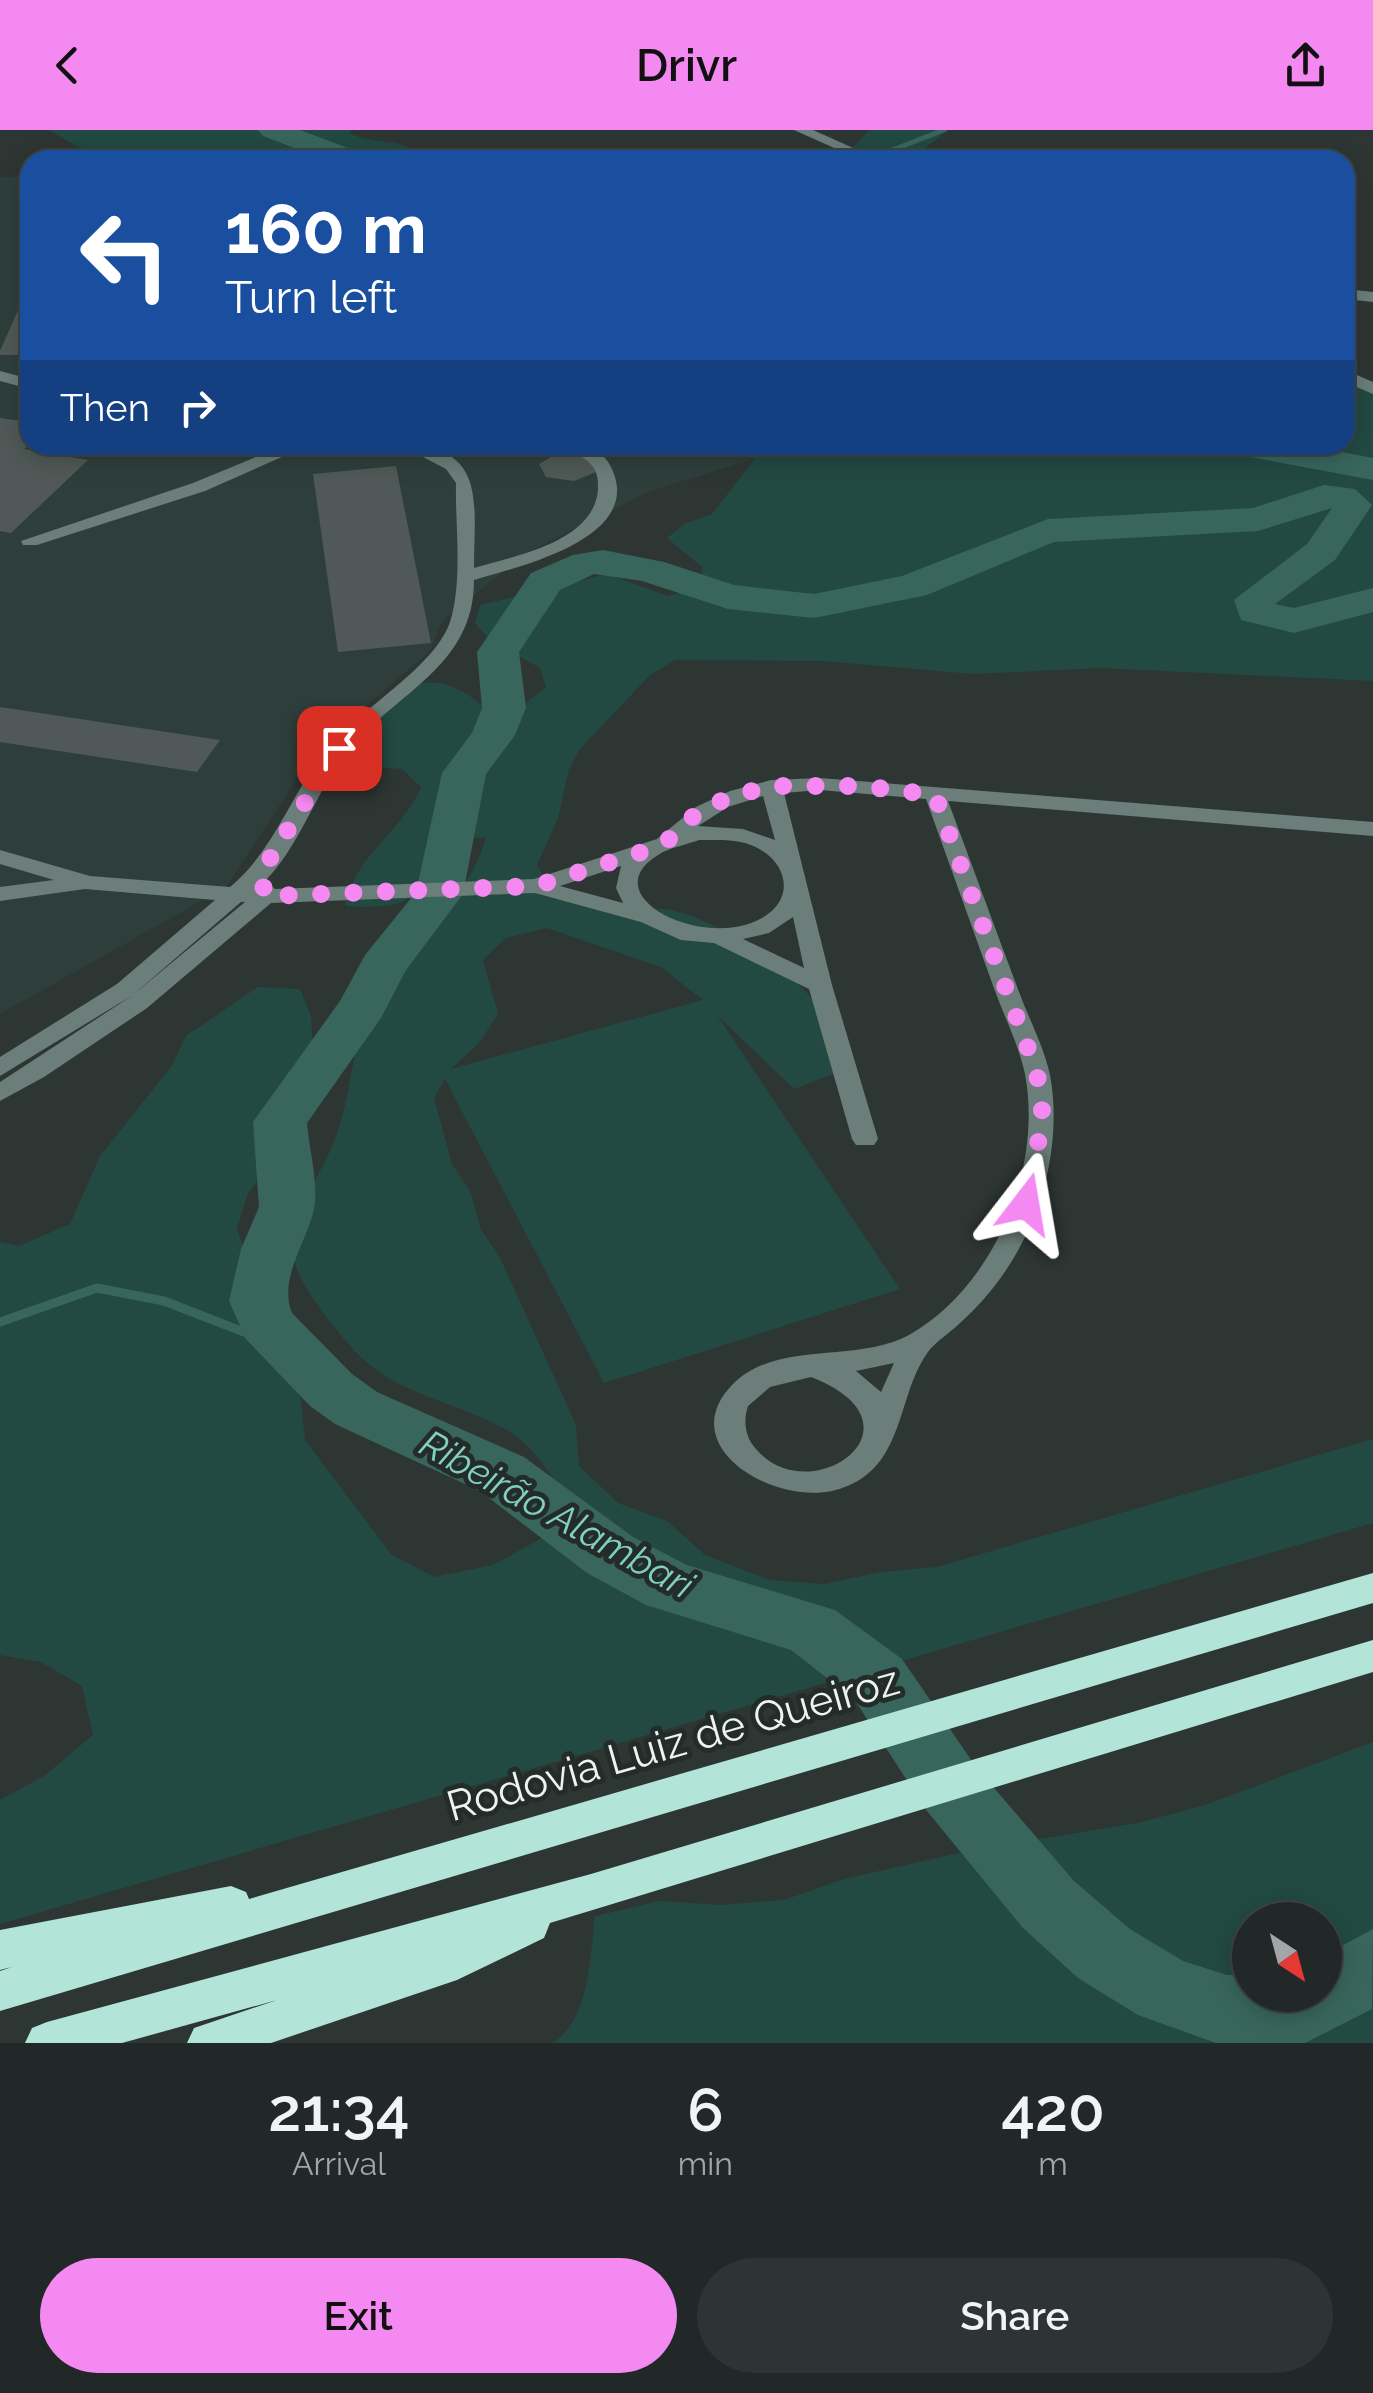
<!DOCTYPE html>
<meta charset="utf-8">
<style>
body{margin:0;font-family:Raleway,sans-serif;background:#2e3433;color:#f1f3f6;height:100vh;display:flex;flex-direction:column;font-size:38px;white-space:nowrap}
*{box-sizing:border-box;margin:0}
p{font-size:32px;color:#a2a6a7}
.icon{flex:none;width:55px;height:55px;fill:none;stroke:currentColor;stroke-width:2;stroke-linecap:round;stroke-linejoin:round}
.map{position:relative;height:1913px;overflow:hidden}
.sheet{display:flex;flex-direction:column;background:#222827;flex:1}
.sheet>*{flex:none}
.banner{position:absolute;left:20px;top:20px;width:1335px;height:305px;border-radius:30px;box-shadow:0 5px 25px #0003,0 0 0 2px #3f4444;background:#1a4fa0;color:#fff;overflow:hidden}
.needle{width:65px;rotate:144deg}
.tools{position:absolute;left:1232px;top:1772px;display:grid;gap:20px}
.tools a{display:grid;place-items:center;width:110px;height:110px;border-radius:50%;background:#222827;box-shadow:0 5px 25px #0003,0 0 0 2px #3f4444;font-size:50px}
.pin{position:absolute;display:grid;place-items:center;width:85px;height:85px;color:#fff;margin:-42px;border-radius:20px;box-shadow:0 5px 15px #0006}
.me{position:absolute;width:110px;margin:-55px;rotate:14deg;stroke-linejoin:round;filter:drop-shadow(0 0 8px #0008)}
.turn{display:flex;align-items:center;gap:35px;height:210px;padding:0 40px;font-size:45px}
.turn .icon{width:130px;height:130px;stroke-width:2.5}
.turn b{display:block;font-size:70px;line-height:85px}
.then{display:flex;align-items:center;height:95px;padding:0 40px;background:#0003;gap:20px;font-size:38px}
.eta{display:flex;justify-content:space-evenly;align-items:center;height:170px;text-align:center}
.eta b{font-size:60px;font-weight:600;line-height:70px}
.button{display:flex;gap:20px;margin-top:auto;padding:20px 40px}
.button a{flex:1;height:115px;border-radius:60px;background:#f489f1;color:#111;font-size:40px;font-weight:600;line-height:115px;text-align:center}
.button a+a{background:#2e3433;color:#f1f3f6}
header{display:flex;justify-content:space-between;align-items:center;height:130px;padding:0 40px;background:#f489f1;color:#111;font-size:45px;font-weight:600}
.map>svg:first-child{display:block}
.built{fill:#2e3f3b}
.green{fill:#224a42;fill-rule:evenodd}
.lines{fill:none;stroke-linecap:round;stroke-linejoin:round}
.stream-far1{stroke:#38665c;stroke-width:5}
.stream{stroke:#38665c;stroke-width:9}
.river{fill:#38665c;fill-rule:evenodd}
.building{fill:#505957}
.minor{fill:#6b7e79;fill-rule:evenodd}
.highway{fill:#b3e4d8;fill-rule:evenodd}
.route{stroke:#f489f1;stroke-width:18;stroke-dasharray:0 32.4}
.labels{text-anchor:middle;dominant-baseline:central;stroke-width:10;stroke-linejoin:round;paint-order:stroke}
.water-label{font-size:38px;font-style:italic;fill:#80d0be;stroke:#242c2a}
.near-street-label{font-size:42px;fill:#edf3f1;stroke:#242c2a}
</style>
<header><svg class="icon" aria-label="back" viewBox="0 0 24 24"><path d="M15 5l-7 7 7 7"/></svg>Drivr<svg class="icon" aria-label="share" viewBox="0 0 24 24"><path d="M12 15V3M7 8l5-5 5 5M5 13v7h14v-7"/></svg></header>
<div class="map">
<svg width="1373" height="1913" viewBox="0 0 1373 1913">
<rect width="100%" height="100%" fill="#2e3634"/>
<polygon class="built" points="30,46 30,315 801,315 650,361 525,424 442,491 430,521 317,618 226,757 0,884 0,47"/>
<g class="green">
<path d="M 49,0 L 352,0 L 349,3 C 382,19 394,2 428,30 L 101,30 Z"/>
<polygon points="869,0 948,0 910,30 842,30"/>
<path d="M 1345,247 L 1373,262 L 1373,551 L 1101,538 L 974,544 L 822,531 L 675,530 L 650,545 L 580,619 L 569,639 L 558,688 L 537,735 C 569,792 609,775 664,779 C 704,782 798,840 816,876 C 826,896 831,921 838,942 L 794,959 L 717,885 L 900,1159 L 604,1253 L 445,949 L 434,968 L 452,1034 L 471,1063 L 481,1099 L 501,1130 L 576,1295 L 579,1336 L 618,1373 L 667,1391 L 705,1425 L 769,1450 L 824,1454 L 881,1442 L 937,1437 L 1373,1309 L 1373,1393 L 0,1794 L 0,1670 L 44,1646 L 93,1605 L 82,1556 L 41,1532 L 0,1525 L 0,1112 L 19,1116 L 70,1094 L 100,1026 L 171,937 L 186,906 L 258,857 L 300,859 L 311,886 L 314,943 L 297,972 L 288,1002 L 247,1066 L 237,1099 L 260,1168 L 297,1235 L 305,1310 L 391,1424 L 434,1447 L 493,1435 L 540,1409 L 569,1374 C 552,1347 534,1315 505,1299 C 459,1273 402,1266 362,1228 C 344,1211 302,1160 296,1136 C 285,1090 322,1046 336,1006 C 354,958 352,898 381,853 C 413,800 470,770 486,707 L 448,711 C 415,768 418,780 345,776 C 355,725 402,702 421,657 L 402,639 L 364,637 L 337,622 C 384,574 418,520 484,577 L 526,573 L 546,557 L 540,538 L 490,510 L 475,493 L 480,475 L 607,444 L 668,466 L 702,456 L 702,437 L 667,408 L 684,394 L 712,384 L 766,315 L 1345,315 ZM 547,798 L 661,837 L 703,870 L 451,939 L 479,913 L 498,884 L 483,830 L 506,808 Z"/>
<path d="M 1373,1612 L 1373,1913 L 553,1913 C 590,1889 590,1827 595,1786 L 660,1771 L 722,1775 L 784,1770 L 844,1749 L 963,1722 L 1142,1692 L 1208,1674 ZM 1250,1790 L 1325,1790 L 1325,1865 L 1250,1865 Z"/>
</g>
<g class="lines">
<polyline class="stream-far1" points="867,30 944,0"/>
<polyline class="stream" points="0,1192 97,1158 164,1171 290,1220"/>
<g class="river">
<polygon points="258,0 300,0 364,24 368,30 326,30 263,6"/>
<polygon points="1227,315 1305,315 1373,328 1373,350 1245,326 1232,323"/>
<path d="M 1324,355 L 1355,359 L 1372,375 L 1335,430 L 1275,474 L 1294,478 L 1373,458 L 1373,482 L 1294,503 L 1241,490 L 1234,470 L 1307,414 L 1332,378 L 1258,401 L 1054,412 L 927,465 L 814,488 L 728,479 L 642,451 L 594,444 L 560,460 L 519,522 L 526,578 L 515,605 L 486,644 L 463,764 L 406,840 L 381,888 L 307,993 C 309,1019 319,1054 314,1079 C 307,1112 278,1148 292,1183 L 352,1244 L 377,1262 L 524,1327 L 633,1407 L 687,1435 L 835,1480 L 902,1529 L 976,1637 L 1074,1751 L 1130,1799 L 1183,1831 L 1227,1845 L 1250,1845 L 1250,1865 L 1325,1865 L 1325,1825 L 1373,1799 L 1372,1879 L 1305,1913 L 1216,1913 L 1138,1885 L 1078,1848 L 1023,1798 L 927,1681 L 854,1569 L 791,1520 L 646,1475 L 587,1443 L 480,1361 L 335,1294 L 310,1276 L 246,1209 L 229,1171 L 241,1119 L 259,1077 L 253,992 L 340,871 L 365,825 L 416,762 L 442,643 L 472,603 L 482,578 L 477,522 L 531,443 L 573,425 L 603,420 L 664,432 L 734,455 L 814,464 L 902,446 L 1048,389 L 1253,378 Z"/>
</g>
</g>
<g class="building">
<polygon points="30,153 30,225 0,225 0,221"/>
<polygon points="0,288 30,292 30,314 24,319 88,330 11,403 0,401"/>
<polygon points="558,323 586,325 596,342 574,351 546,347 539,334"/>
<polygon points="396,336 431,513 338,522 313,344"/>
<polygon points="0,577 220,610 197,642 0,612"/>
</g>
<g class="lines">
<g class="minor">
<polygon points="794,0 813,0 880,30 861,30"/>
<polygon points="1345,159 1373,162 1373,172 1345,169"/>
<polygon points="1345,240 1373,252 1373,264 1345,252"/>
<polygon points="0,241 30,249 30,259 0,251"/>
<polygon points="285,315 309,315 205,361 37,415 23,415 21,411 193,353"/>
<path d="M 400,315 C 488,315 474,373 474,438 C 514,426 595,412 598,359 C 598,351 598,344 593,337 C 584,323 565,324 553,315 C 577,315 601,314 612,339 C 644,409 517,437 474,450 C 474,538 395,562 347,622 C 316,661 300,716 265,751 L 275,759 L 534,749 L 657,709 L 696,677 L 730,661 L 771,650 L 820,648 L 1373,692 L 1373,706 L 948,671 C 972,735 995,798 1019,862 C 1029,889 1044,917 1050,945 C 1060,998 1049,1061 1024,1109 C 1008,1141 987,1169 960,1193 C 950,1203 935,1212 928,1222 C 907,1251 904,1290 887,1320 C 875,1342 857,1355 832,1361 C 770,1374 674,1315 732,1255 C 777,1209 856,1234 909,1205 C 994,1157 1043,1039 1025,944 C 1019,916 1005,888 995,861 C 972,797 949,733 926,669 L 820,660 L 784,663 L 832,855 L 878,1009 L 874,1015 L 856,1015 L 852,1009 L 809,859 L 714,813 L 681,810 L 641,792 L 535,763 L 271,773 L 147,878 L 44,947 L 0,971 L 0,952 L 133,865 L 0,946 L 0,927 L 117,854 L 215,770 L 85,759 L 0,771 L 0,757 L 54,750 L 0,734 L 0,720 L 90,746 L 230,757 C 277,718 293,657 332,613 C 364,577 435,536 450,492 C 463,450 455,396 456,353 L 446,339 ZM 763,666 L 775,710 L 743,699 L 698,696 L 728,677 ZM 699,710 C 714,710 731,709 745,713 C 786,725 800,768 760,789 C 701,821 587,763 663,722 C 674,717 688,714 699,710 ZM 621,736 L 616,758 L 623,773 L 560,756 ZM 241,772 L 245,772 L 134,864 ZM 793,787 L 804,838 L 743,809 L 769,803 ZM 894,1233 L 881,1262 L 856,1241 ZM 811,1247 C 934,1295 810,1383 756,1319 C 745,1307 743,1291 748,1276 L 770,1257 Z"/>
</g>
<g class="highway">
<polygon points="1373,1443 1373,1473 0,1881 0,1841 12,1837 0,1840 0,1800 231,1756 246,1762 249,1769"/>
<polygon points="1373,1510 1373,1542 550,1793 544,1808 457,1850 271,1913 187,1913 194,1898 277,1870 122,1913 25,1913 32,1898 47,1892 591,1744"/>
</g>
</g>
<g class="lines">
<polyline class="route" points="339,618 261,743 265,766 536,756 645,721 668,710 697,683 729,667 771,656 861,656 935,665 1037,943 1043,988 1026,1074"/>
</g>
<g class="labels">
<g class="water-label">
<text transform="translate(557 1384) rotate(29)">Ribeirão Alambari</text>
</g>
<g class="near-street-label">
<text transform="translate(673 1613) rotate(-16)">Rodovia Luiz de Queiroz</text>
</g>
</g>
</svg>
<div class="tools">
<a><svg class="needle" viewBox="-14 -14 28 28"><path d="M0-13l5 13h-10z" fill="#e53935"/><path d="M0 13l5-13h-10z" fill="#a2a6a7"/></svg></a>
</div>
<div class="pin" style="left:339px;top:618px;background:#d93025"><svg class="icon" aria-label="arrive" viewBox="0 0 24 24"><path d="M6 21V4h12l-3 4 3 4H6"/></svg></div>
<svg class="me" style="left:1026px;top:1074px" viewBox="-20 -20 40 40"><path d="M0-17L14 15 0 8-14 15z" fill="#f489f1" stroke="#fff" stroke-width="4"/></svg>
<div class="banner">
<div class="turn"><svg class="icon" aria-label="left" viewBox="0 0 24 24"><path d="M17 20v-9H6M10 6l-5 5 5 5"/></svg><div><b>160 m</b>Turn left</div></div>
<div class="then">Then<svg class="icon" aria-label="right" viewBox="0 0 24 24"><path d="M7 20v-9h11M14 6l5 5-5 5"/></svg></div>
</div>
</div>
<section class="sheet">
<div class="eta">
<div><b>21:34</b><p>Arrival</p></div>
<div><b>6</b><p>min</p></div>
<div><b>420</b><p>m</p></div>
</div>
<div class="button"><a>Exit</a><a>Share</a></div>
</section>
